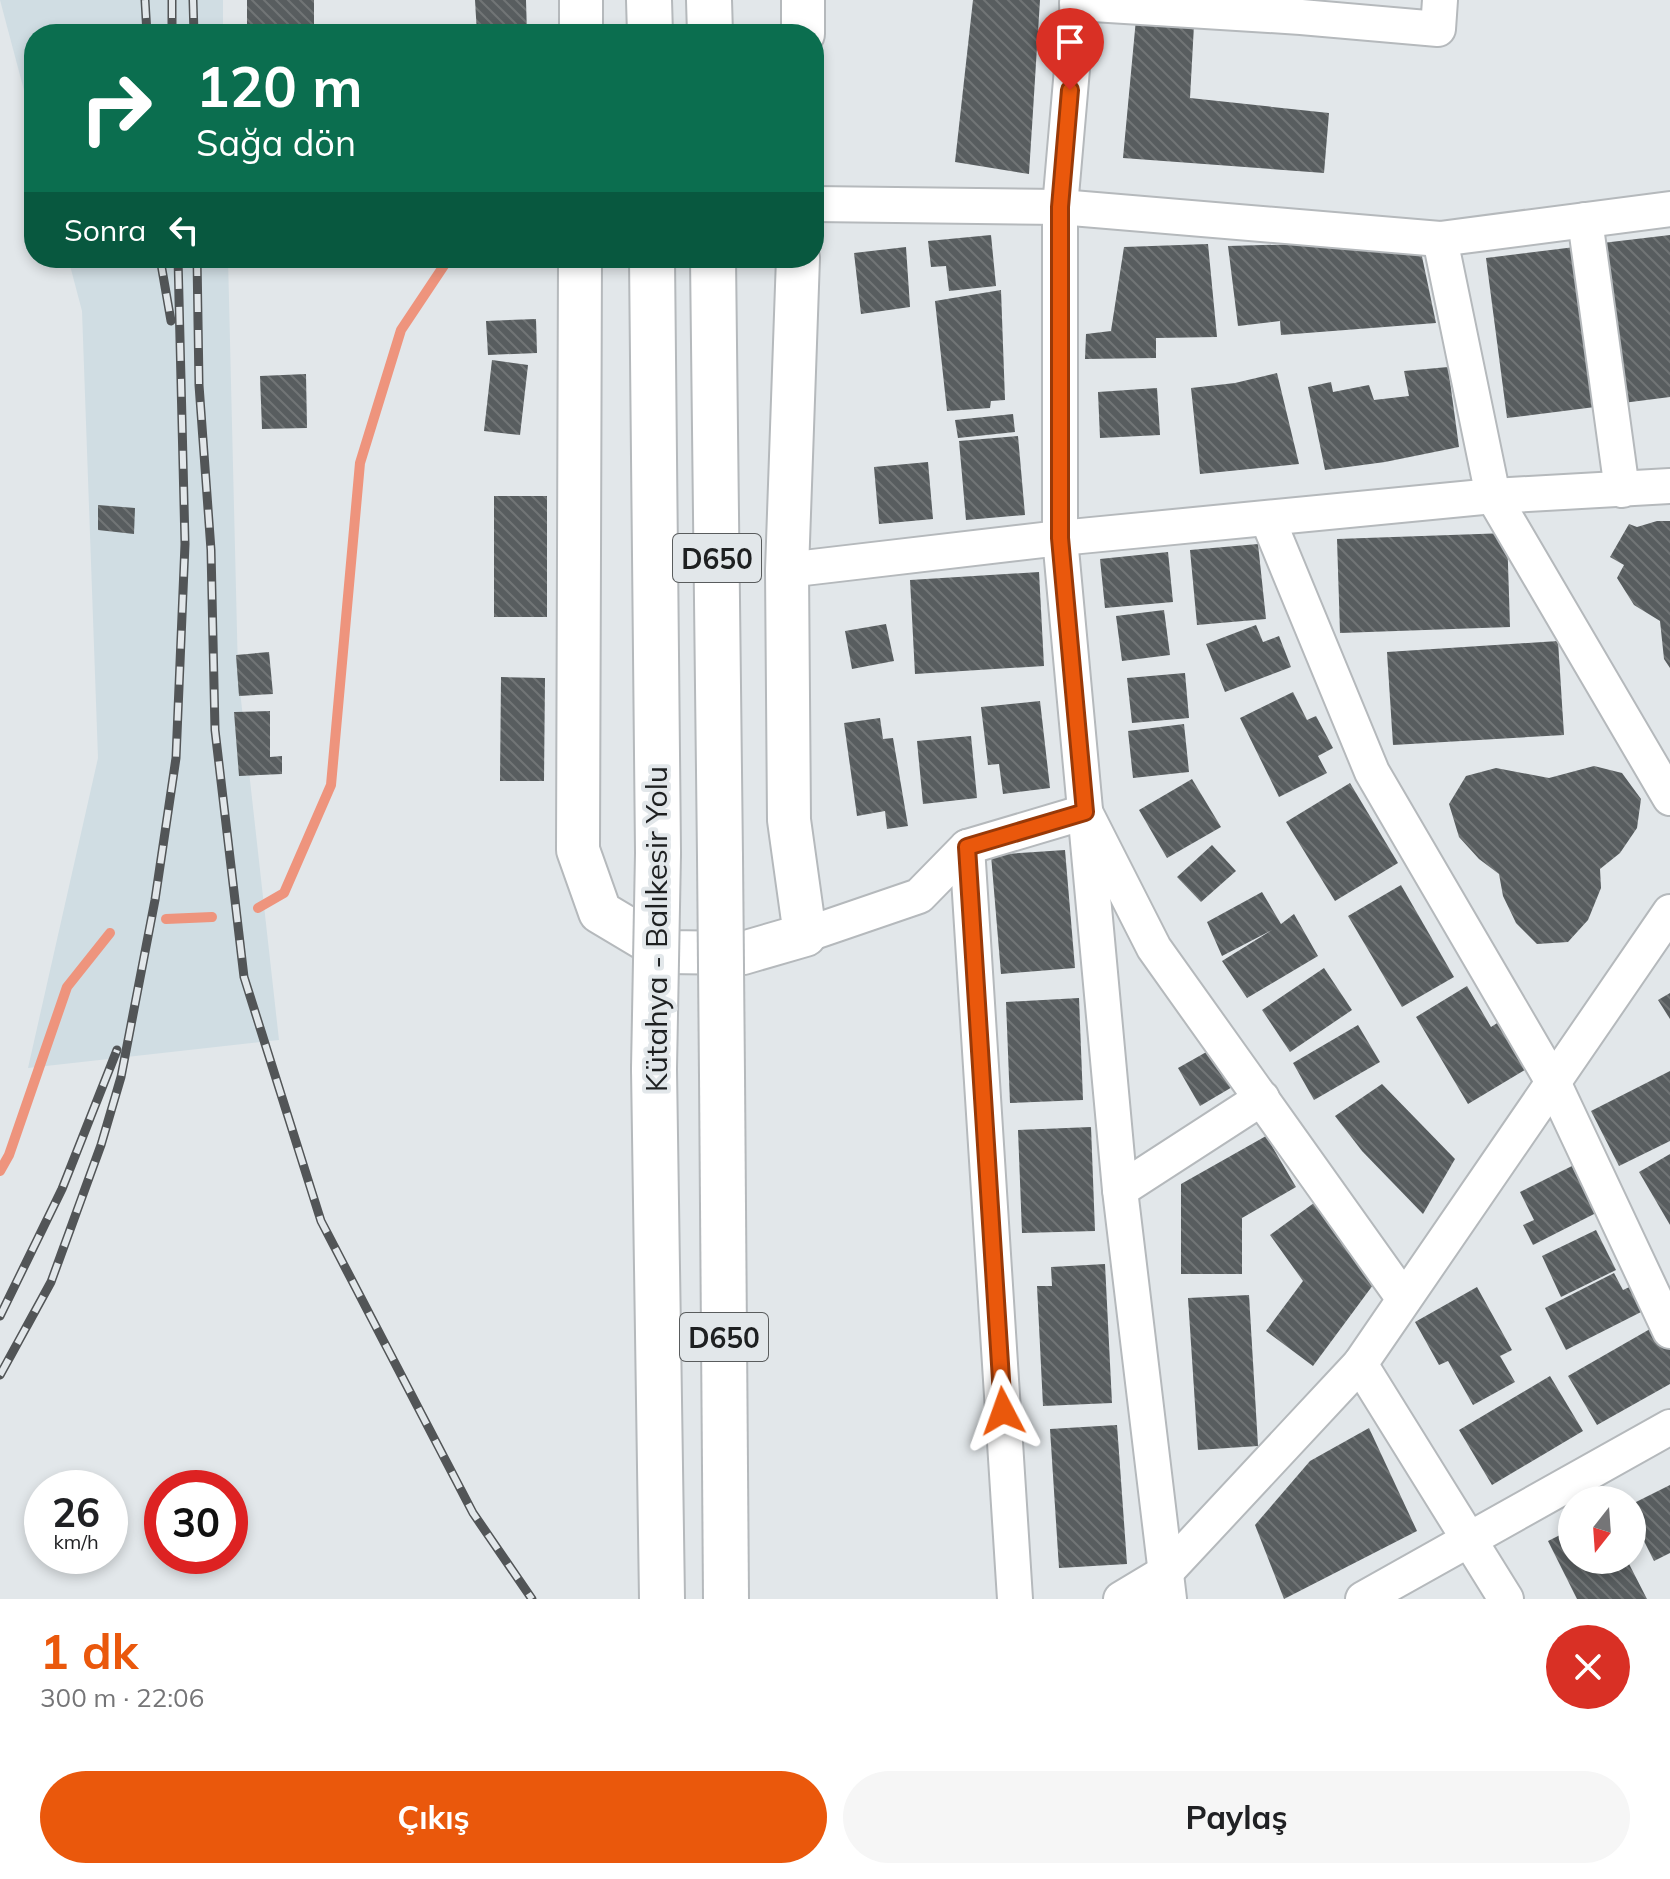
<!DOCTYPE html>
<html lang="tr">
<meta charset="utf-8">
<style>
body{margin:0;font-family:Mulish,sans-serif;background:#f6f6f6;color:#202124;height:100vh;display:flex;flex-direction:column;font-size:30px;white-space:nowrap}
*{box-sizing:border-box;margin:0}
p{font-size:26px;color:#757577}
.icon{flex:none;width:44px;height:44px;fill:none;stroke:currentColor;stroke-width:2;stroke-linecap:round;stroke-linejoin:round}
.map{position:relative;height:1599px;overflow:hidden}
.drawer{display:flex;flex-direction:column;background:#fff;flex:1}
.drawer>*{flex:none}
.banner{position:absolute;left:24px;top:24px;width:800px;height:244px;border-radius:32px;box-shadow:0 4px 12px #0003;background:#0b6e4f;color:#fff;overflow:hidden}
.needle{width:52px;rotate:197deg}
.buttons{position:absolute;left:1558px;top:1486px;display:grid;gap:16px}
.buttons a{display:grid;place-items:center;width:88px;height:88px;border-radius:50%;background:#fff;box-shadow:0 4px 12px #0003;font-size:40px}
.speed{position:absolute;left:24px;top:1470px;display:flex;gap:16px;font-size:40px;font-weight:700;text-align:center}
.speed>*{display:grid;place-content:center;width:104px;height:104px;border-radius:50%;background:#fff;box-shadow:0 4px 12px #0003;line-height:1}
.speed small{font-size:20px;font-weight:400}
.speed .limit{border:12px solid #d22;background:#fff;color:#111}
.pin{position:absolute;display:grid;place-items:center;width:68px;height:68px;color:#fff;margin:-82px -34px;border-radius:50% 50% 50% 0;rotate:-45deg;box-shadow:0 0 8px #0007}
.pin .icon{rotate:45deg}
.me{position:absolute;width:88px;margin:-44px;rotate:356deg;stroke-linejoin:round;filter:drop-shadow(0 0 6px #0008)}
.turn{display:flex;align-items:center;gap:28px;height:168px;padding:0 40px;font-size:36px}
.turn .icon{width:104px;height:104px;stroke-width:2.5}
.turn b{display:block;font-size:56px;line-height:68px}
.then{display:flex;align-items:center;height:76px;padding:0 40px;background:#0003;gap:16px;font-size:30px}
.round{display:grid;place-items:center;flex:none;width:84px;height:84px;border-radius:42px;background:#f6f6f6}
.head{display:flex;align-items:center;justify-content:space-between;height:136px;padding:0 40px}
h1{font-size:48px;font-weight:700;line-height:60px;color:#ea580c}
.action{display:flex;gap:16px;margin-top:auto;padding:16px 40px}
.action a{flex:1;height:92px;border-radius:48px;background:#ea580c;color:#fff;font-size:32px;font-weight:700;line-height:92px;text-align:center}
.action a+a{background:#f6f6f6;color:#202124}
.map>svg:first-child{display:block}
.built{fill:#d0dde3}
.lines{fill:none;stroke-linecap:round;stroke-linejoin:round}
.stream{stroke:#ee947d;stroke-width:10}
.building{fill:url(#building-back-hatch)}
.minor-casing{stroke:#b5b9bc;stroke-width:38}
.major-casing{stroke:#b5b9bc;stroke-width:46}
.highway-casing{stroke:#b5b9bc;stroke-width:48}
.minor{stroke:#fff;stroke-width:34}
.major{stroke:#fff;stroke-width:42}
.highway{stroke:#fff;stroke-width:44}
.rail-casing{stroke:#525557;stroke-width:9}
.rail{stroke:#e2e7ea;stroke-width:6;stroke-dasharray:18;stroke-linecap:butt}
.highway-bridge-casing{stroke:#b5b9bc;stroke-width:48;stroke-linecap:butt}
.highway-bridge{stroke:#fff;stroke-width:44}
.route-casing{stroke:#983908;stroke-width:20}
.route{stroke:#ea580c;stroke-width:14}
.labels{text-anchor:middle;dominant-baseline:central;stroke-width:8;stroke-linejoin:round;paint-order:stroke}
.shield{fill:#e2e7ea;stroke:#595c5d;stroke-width:2}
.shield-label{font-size:28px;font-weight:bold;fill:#1e2021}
.street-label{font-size:30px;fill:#1e2021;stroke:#e2e7ea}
</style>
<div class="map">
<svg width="1670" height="1599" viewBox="0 0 1670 1599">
<defs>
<pattern id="building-back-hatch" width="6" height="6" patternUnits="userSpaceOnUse" patternTransform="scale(2)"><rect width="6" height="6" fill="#585d5f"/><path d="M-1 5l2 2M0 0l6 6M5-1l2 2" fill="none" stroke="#717576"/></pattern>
</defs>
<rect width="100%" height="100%" fill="#e2e7ea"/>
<g class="built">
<polygon points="0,0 223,0 223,34 34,34 34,128"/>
<polygon points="68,258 228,258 238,673 279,1040 28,1068 98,758 82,311"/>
</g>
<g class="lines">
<g class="stream">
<polyline points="258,908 284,893 331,785 360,463 401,330 449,258"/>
<polyline points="166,919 212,917"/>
<polyline points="0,1171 9,1155 67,987 110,933"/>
</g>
</g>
<g class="building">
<rect x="247" y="0" width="67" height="34"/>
<polygon points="475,0 526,0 527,34 477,34"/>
<polygon points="973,0 1040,0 1029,174 955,162"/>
<polygon points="1136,19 1194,25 1190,98 1329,113 1324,173 1123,158"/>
<polygon points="991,235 996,286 949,291 946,266 931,267 928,241"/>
<polygon points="1670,235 1670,397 1615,404 1594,244"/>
<polygon points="1208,244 1217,337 1156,338 1156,358 1085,359 1086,334 1111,331 1124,247"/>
<polygon points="1304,244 1420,247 1436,323 1281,335 1280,321 1238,326 1228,246"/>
<polygon points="906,247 910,307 861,314 854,253"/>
<polygon points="1575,247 1595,407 1507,418 1486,258"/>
<polygon points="1001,290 1005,400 991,401 990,408 947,411 935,301"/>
<polygon points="536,319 537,353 488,355 486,321"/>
<polygon points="492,360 528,365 520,435 484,431"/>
<polygon points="1448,367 1459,447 1385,462 1325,470 1308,387 1331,382 1333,392 1369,385 1374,400 1409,396 1404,371"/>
<polygon points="1277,373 1299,464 1200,474 1191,388 1235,383"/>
<polygon points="306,374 307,428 262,429 260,376"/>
<polygon points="1157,388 1160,435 1100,438 1098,392"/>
<polygon points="1013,414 1015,432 958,438 955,420"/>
<polygon points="1018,436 1025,515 966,520 959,441"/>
<polygon points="928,462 933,519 879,524 874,467"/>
<rect x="494" y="496" width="53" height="121"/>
<polygon points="98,505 135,508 134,534 98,530"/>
<polygon points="1657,521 1670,521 1670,668 1664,659 1660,621 1634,605 1617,578 1624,565 1610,557 1629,524 1637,527"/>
<polygon points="1507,533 1510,627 1340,633 1337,539"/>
<polygon points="1258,544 1266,619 1197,625 1190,550"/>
<polygon points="1168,552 1173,602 1105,608 1100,559"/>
<polygon points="1039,572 1044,666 915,674 910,580"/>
<polygon points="1164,610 1170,655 1122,661 1116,616"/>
<polygon points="886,624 894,661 852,669 845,631"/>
<polygon points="1256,625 1263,642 1279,636 1291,667 1225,692 1206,644"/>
<polygon points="1558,641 1564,735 1393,745 1387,652"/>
<polygon points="269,652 273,694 239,696 236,655"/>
<polygon points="1185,673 1189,718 1132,723 1127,678"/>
<polygon points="501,677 545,678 544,781 500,781"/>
<polygon points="1293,692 1307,720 1316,716 1333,748 1318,756 1327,773 1279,797 1240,718"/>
<polygon points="1040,701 1050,788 1003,794 999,764 988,765 981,707"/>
<polygon points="270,711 270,757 282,756 282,774 239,776 234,712"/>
<polygon points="880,718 883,739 893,738 908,826 887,829 885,811 857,816 844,723"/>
<polygon points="1184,724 1189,772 1133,778 1128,731"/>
<polygon points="971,736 977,798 923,804 917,741"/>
<polygon points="1594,766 1622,773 1641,799 1637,828 1620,853 1600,869 1601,888 1588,920 1568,942 1537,944 1516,923 1503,896 1499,874 1479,859 1459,837 1449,804 1466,776 1496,768 1549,778"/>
<polygon points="1192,779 1221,827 1167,858 1139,810"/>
<polygon points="1350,783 1398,863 1335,901 1286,822"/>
<polygon points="1212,845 1236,871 1201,902 1177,877"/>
<polygon points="1065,850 1075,968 1001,974 991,855"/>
<polygon points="1401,885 1454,977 1402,1007 1348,916"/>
<polygon points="1262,892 1281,924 1294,914 1318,956 1247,998 1222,961 1272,930 1222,956 1207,922"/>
<polygon points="1324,968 1352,1010 1290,1052 1262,1010"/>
<polygon points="1467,986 1491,1027 1505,1018 1533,1065 1468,1104 1416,1017"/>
<polygon points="1670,993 1670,1019 1658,1000"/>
<polygon points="1079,998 1083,1100 1010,1103 1006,1002"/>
<polygon points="1358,1025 1380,1062 1314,1100 1293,1063"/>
<polygon points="1217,1046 1239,1083 1200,1106 1178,1068"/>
<polygon points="1670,1071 1670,1141 1619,1166 1591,1111"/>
<polygon points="1382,1084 1455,1159 1423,1214 1362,1151 1335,1116"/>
<polygon points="1091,1127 1095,1231 1022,1233 1018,1130"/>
<polygon points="1266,1136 1296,1187 1242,1218 1242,1274 1181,1274 1181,1184"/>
<polygon points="1670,1154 1670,1225 1639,1172"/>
<polygon points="1572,1166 1596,1213 1533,1245 1523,1225 1534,1220 1520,1192"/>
<polygon points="1318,1200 1376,1281 1313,1366 1266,1331 1303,1281 1270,1235"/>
<polygon points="1596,1230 1616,1270 1561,1297 1542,1256"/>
<polygon points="1105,1264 1112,1403 1043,1406 1037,1286 1052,1286 1051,1267"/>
<polygon points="1614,1273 1623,1290 1636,1284 1649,1308 1566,1350 1545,1308"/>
<polygon points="1477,1287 1512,1350 1500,1356 1515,1382 1473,1405 1448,1361 1439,1365 1415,1322"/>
<polygon points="1249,1295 1258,1446 1198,1450 1188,1298"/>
<polygon points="1657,1325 1670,1348 1670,1384 1597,1425 1568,1376"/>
<polygon points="1550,1376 1583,1431 1492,1485 1459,1430"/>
<polygon points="1117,1425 1127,1564 1059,1568 1050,1429"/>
<polygon points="1369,1428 1417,1531 1284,1599 1255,1525 1310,1461"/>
<polygon points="1670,1485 1670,1553 1654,1561 1632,1517 1632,1504"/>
<polygon points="1572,1529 1572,1560 1627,1560 1647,1599 1577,1599 1548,1541"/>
</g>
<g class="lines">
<g class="minor-casing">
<g id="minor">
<polyline points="1078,0 1060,207 1060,538 1120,1190 1169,1599"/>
<polyline points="1077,3 1301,17 1438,29 1440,0"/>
<polyline points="814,204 1060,207 1440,239 1670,209"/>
<polyline points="1585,220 1622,490"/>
<polyline points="1440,239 1493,496 1670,798"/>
<polyline points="1268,520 1372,772 1553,1082 1670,1331"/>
<polyline points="787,570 1060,538 1493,496 1670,486"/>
<polyline points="967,847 1015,1599"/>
<polyline points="805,935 919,896 967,847 1085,812 1154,948 1404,1299"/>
<polyline points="1120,1190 1262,1098"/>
<polyline points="1360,1364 1506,1599"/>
<polyline points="1121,1599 1166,1572 1360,1364 1670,912"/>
<polyline points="1363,1599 1670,1427"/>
</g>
</g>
<g class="major-casing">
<g id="major">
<polyline points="581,34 581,0"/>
<polyline points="803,34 803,0"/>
<polyline points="580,258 578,850 600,912 667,952 743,953 805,935 789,820 787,570 798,258"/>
</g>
</g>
<g class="highway-casing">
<g id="highway">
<polyline points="649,0 650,34"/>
<polyline points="709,0 710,34"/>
<polyline points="652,258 658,853"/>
<polyline points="713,258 720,857"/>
<polyline points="654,1069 662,1599"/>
<polyline points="722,1075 726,1599"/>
</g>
</g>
<use href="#minor" class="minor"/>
<use href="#major" class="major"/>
<use href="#highway" class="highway"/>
<g class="rail-casing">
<g id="rail">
<polyline points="145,0 147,34"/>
<polyline points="172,0 172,34"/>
<polyline points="193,0 194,34"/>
<polyline points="160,258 171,321"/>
<polyline points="197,258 199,385 211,550 215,730 244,977 321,1221 473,1513 532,1599"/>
<polyline points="0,1316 62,1189 117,1050"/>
<polyline points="0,1375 51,1282 101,1145 121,1077 155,900 176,758 185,544 178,258"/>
</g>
</g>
<use href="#rail" class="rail"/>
<g class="highway-bridge-casing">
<g id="highway-bridge">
<polyline points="720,857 722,1075"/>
<polyline points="654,1069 658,853"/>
</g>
</g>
<use href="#highway-bridge" class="highway-bridge"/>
</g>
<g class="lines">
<g class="route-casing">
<polyline id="route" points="1003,1411 967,847 1085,812 1060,538 1060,207 1070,90"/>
</g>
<use href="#route" class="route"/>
</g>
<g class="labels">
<g class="shield">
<rect x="673" y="534" width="88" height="48" rx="6"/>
<rect x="680" y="1313" width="88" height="48" rx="6"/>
</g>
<g class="shield-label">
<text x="717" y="558">D650</text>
<text x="724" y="1337">D650</text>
</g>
<g class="street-label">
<text transform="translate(656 929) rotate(-90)">Kütahya - Balıkesir Yolu</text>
</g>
</g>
</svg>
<div class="buttons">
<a><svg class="needle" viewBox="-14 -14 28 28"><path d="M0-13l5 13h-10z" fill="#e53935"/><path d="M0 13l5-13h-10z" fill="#757577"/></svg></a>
</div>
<div class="speed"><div>26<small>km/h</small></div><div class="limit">30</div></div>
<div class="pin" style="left:1070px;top:90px;background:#d93025"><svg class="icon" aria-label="arrive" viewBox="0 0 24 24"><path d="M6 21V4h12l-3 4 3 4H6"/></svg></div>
<svg class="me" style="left:1003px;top:1411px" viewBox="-20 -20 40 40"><path d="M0-17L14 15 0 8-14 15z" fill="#ea580c" stroke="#fff" stroke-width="4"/></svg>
<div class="banner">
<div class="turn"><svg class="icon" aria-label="right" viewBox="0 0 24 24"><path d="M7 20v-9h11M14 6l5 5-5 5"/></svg><div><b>120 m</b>Sağa dön</div></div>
<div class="then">Sonra<svg class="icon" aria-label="left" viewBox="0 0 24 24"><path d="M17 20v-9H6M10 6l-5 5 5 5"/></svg></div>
</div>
</div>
<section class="drawer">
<div class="head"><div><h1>1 dk</h1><p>300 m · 22:06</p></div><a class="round" style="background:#d93025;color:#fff"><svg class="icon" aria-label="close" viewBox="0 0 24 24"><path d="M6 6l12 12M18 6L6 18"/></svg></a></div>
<div class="action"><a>Çıkış</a><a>Paylaş</a></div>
</section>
